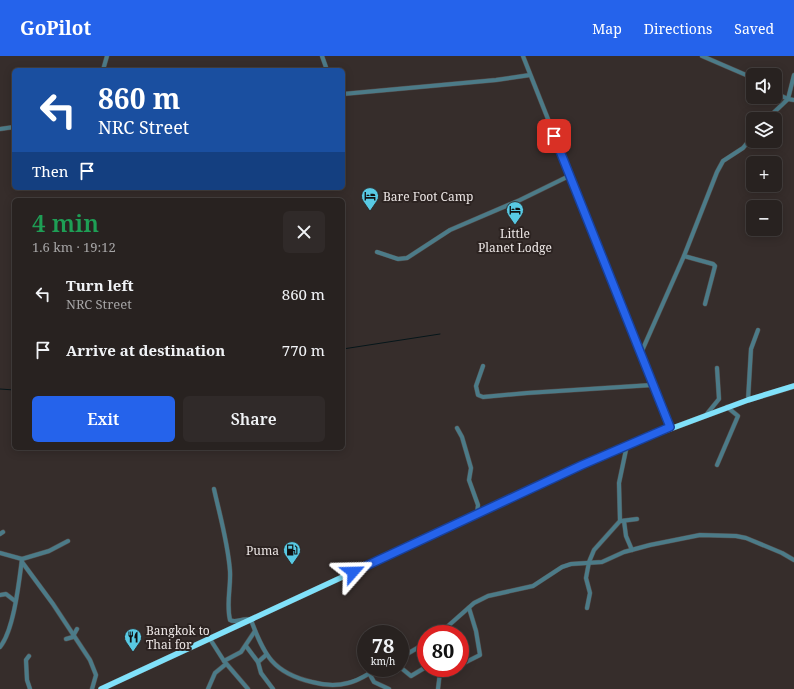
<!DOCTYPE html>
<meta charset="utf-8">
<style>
body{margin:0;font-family:"Noto Serif",serif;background:#302a29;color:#f1f3f6;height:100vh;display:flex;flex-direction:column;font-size:15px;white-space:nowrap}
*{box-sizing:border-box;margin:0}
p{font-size:13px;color:#a5a4a5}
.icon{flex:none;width:22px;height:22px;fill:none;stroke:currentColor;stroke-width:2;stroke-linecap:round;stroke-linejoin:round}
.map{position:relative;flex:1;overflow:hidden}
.drawer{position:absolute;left:12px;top:142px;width:333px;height:252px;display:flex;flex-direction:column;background:#282220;border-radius:6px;box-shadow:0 2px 10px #0003,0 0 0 1px #443f3e}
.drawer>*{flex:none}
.top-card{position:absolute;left:12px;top:12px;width:333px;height:122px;border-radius:6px;box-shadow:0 2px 10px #0003,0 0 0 1px #443f3e;background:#1a4fa0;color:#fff;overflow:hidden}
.tools{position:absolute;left:746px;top:12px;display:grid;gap:8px}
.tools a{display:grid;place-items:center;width:36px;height:36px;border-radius:6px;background:#282220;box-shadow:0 2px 10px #0003,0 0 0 1px #443f3e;font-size:20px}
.speed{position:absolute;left:357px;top:569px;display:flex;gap:8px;font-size:20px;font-weight:700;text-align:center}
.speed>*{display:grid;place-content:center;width:52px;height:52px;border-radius:50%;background:#282220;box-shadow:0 2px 10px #0003,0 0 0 1px #443f3e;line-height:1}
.speed small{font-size:10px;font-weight:400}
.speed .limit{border:6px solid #d22;background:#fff;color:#111}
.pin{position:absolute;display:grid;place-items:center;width:34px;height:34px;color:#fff;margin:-17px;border-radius:8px;box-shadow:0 2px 6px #0006}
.me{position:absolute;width:44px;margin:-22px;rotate:65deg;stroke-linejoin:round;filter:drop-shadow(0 0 3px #0008)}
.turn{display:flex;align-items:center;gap:14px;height:84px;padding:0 20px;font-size:18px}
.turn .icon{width:52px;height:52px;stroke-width:2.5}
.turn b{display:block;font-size:28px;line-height:34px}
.then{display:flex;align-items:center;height:38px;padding:0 20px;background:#0003;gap:8px;font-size:15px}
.round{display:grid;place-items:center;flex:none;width:42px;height:42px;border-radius:6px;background:#302a29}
.summary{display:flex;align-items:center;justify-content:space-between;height:68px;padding:0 20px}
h1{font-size:24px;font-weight:600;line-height:30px;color:#1e9e55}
.cta{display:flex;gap:8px;margin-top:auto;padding:8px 20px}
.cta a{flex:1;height:46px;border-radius:6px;background:#2563eb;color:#fff;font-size:16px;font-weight:600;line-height:46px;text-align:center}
.cta a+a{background:#302a29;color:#f1f3f6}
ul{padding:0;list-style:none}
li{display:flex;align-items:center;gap:12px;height:56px;padding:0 20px}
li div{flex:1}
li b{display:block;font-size:15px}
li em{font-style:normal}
header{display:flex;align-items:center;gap:24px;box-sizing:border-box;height:56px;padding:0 20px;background:#2563eb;color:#fff}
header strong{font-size:19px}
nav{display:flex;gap:22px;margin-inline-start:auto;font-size:14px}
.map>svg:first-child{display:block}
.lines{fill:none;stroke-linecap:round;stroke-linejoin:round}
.stream{stroke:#06161a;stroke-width:1}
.minor-casing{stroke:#534b49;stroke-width:5}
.highway-casing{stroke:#534b49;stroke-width:6}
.minor{stroke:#4c7b88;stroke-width:4}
.highway{stroke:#80e1fa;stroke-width:5.5}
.route-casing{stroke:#184099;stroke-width:10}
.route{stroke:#2563eb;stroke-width:7}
.labels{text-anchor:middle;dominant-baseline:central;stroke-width:4;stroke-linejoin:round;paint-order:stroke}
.poi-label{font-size:12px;fill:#ece6e5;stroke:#2c2321;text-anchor:start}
</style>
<header>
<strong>GoPilot</strong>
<nav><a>Map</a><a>Directions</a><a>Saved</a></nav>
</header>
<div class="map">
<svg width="794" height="633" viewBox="0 0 794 633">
<rect width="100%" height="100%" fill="#362d2b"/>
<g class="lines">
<g class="stream">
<polyline points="343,293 440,278"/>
<polyline points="0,333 14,334"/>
</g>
<g class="minor-casing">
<g id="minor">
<polyline points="322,0 327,14"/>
<polyline points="523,0 670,371"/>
<polyline points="702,0 753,22"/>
<polyline points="103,14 107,0"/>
<polyline points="775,37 788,43 794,44"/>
<polyline points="343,38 496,24 530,19"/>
<polyline points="767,63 788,43 794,19"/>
<polyline points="0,73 14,71"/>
<polyline points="377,196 398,203 407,202 450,174 520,144 569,120"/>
<polyline points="684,200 713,208 715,210 705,248"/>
<polyline points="641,297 684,200 717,116 723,105 743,92 753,80"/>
<polyline points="483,310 476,330 478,339 483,341 527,337 652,329"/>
<polyline points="748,344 751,293 758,274"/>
<polyline points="706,359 719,343 717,312"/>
<polyline points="457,372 462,381 471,412 469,424 478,449 477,458"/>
<polyline points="717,409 738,360 727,351"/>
<path d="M 214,433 C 220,460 228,487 230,515 C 231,532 226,547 230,564 C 236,568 243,561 251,564 C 264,599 273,617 312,626 C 323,629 337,630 348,627 C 359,625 369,617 379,612"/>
<polyline points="621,465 637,463"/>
<polyline points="624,465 626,480 632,494"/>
<polyline points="0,478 3,476"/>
<polyline points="0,497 22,503"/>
<polyline points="22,506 53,548 90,604 96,619 92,633"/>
<polyline points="0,539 6,538 15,545"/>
<polyline points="587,552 590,537 586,522 589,506 594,494 620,465 619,427 627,389"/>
<polyline points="439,578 474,547 488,540 533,530 562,511 571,508 602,506 624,496 650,489 700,479 736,480 746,482 782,497 794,504"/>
<polyline points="73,580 77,573"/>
<polyline points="66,583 73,581"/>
<polyline points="210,583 224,605 248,633"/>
<polyline points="246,590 258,606"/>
<path d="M 0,591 C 14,574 19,526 22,503 L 49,495 L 68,485"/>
<polyline points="266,599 258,606 261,617 273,633"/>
<polyline points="29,600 26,604 27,624 30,633"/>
<polyline points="400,602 426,587"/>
<polyline points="224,605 241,596 255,575"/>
<polyline points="460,609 480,599 476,575 469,552"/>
<polyline points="400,611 411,620 426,611"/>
<polyline points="369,617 374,626 389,633"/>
<polyline points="208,633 215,617 226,608"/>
<polyline points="438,633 440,616 454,612"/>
</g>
</g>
<g class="highway-casing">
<polyline id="highway" points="101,633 627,389 748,344 794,330"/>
</g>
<use href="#minor" class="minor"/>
<use href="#highway" class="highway"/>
</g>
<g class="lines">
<g class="route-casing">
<polyline id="route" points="353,516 582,409 670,371 554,80"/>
</g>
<use href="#route" class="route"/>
</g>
<defs>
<g id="hotel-pin" transform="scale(0.9)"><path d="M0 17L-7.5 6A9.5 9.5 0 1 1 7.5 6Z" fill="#58c9e3" stroke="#2c2321"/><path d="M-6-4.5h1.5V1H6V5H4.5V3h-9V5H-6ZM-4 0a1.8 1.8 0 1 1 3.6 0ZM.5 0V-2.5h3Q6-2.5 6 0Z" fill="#111"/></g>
<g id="fuel-pin" transform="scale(0.9)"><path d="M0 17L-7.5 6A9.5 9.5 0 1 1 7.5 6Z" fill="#58c9e3" stroke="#2c2321"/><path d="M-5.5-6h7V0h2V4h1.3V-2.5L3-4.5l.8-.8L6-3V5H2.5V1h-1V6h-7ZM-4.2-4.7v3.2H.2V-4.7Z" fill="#111"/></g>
<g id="restaurant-pin" transform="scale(0.9)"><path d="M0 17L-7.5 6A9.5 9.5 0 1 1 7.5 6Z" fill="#58c9e3" stroke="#2c2321"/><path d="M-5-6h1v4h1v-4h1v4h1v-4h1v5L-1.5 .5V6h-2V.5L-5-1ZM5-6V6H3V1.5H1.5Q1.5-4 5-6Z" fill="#111"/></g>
</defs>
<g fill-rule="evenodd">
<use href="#hotel-pin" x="370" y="140"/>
<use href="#hotel-pin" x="515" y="154"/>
<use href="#fuel-pin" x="292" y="494"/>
<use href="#restaurant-pin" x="133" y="581"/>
</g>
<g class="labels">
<g class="poi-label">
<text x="383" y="140">Bare Foot Camp</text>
<text x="515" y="177" text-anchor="middle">Little<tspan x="515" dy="14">Planet Lodge</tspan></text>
<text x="279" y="494" text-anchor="end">Puma</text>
<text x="146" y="574">Bangkok to<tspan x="146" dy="14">Thai for</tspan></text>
</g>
</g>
</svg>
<div class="tools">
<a><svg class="icon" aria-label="sound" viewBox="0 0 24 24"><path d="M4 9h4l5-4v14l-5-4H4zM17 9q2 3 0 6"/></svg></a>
<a><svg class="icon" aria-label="layers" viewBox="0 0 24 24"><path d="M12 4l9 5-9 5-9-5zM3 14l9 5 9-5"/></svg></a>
<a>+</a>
<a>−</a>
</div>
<div class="speed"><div>78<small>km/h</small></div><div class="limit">80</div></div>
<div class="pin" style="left:554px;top:80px;background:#d93025"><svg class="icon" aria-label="arrive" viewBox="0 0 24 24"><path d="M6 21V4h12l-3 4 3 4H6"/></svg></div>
<svg class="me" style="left:353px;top:516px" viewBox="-20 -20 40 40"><path d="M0-17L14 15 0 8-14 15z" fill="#2563eb" stroke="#fff" stroke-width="4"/></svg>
<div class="top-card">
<div class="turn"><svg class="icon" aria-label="left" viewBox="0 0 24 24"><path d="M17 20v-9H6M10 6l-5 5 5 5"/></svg><div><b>860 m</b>NRC Street</div></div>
<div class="then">Then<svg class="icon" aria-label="arrive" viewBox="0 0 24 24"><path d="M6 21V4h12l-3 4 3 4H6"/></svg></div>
</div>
<section class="drawer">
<div class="summary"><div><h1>4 min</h1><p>1.6 km · 19:12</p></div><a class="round"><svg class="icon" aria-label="close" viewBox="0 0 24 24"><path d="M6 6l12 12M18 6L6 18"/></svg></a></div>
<ul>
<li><svg class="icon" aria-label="left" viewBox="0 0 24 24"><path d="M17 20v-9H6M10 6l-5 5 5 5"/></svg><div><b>Turn left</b><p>NRC Street</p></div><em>860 m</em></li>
<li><svg class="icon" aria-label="arrive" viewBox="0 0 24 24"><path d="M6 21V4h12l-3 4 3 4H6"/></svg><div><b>Arrive at destination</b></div><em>770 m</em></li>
</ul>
<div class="cta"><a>Exit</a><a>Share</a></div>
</section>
</div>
